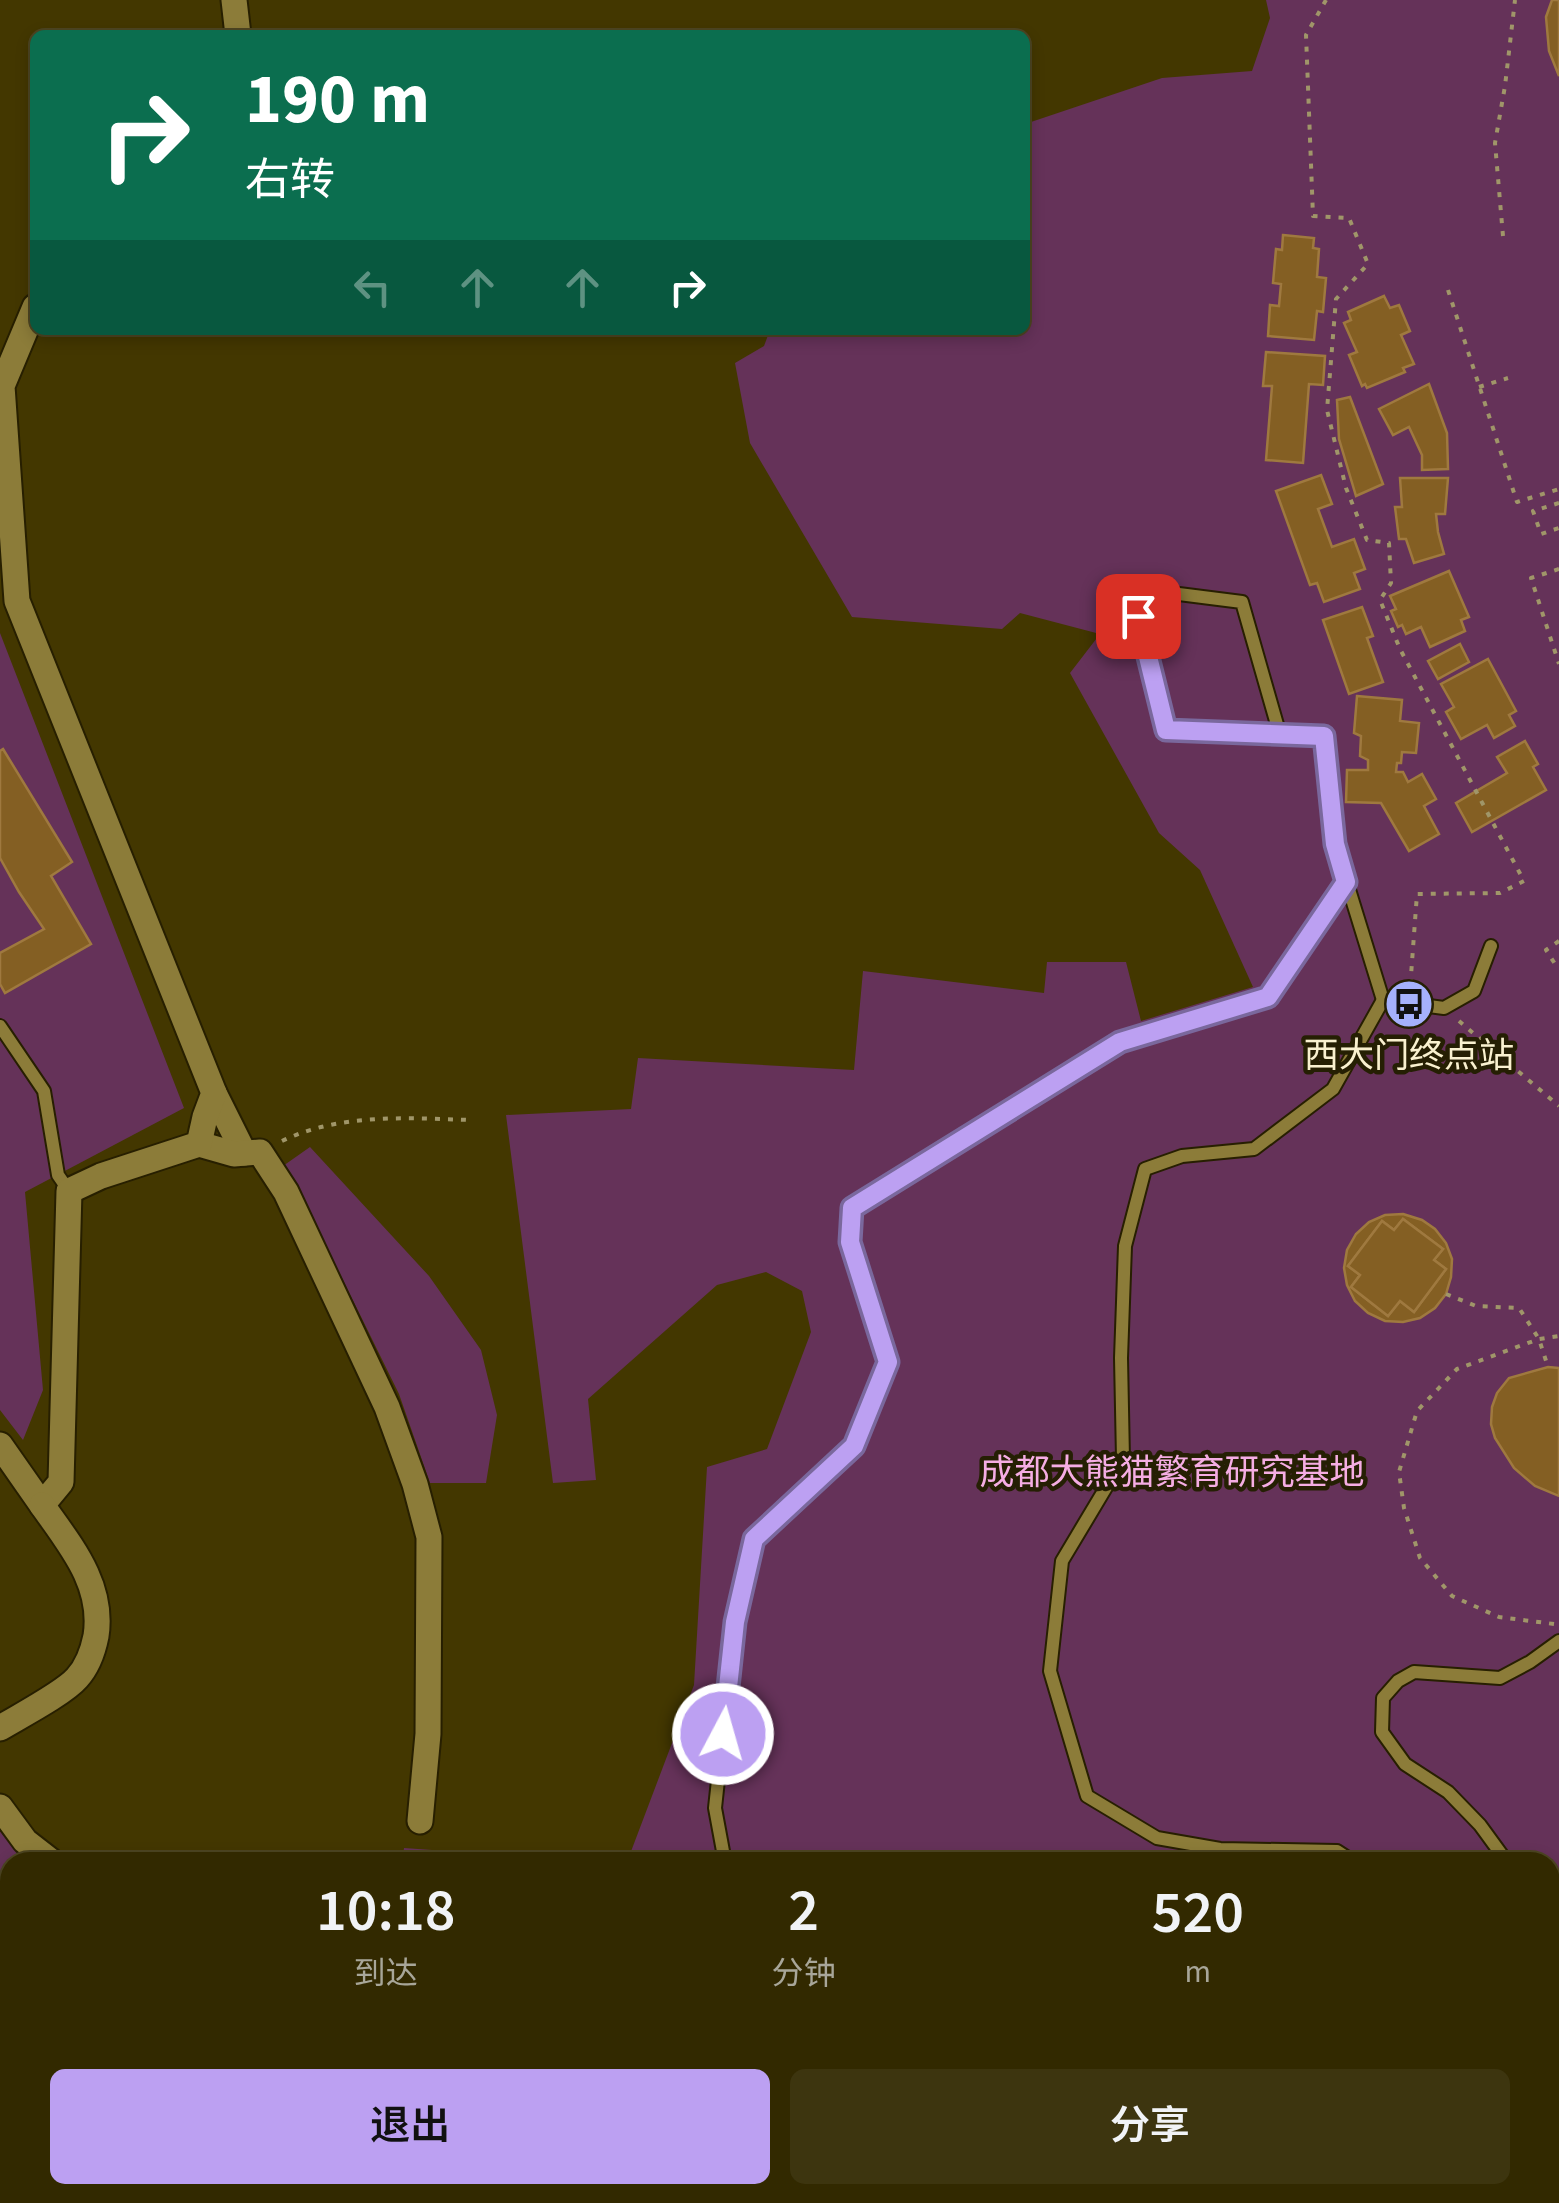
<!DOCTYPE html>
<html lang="zh">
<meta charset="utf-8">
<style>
body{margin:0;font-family:"Source Sans 3","Noto Sans SC",sans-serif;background:#3d350f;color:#f1f3f6;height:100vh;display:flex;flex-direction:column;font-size:38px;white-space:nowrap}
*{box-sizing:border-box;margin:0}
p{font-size:32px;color:#a8a699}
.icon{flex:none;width:55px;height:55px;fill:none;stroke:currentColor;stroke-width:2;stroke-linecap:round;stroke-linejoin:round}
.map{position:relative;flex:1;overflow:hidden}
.drawer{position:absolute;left:0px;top:1852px;width:1560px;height:352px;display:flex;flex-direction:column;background:#322900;border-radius:30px 30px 0 0;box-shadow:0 5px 15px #0003,0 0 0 2px #4d4522}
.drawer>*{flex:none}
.guide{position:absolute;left:30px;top:30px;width:1000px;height:305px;border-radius:15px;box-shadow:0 5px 15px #0003,0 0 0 2px #4d4522;background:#0b6e4f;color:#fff;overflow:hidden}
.pin{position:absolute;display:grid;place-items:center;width:85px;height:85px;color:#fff;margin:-42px;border-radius:20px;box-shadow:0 5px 15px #0006}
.me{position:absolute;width:110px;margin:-55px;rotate:6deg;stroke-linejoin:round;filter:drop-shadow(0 0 8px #0008)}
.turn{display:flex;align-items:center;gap:35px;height:210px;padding:0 50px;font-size:45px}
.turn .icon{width:130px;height:130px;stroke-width:2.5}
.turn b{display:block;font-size:70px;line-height:85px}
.lanes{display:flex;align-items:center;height:95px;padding:0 50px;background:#0003;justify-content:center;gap:50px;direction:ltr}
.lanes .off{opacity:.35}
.eta{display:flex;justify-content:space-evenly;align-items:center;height:170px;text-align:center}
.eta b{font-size:60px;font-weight:600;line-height:70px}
.button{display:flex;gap:20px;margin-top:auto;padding:20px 50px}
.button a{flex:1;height:115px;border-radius:15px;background:#bca0f2;color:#111;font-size:40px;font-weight:600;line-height:115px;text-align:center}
.button a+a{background:#3d350f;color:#f1f3f6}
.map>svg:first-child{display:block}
.green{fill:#653259}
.building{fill:#845f23;stroke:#9f793f;stroke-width:2.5;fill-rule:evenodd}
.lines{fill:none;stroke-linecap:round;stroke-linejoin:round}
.service-casing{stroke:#271f00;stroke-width:16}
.minor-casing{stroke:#271f00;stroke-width:29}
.path{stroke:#a09669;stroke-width:4;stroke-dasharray:5 8;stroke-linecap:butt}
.service{stroke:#8c7c39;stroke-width:12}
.minor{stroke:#8c7c39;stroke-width:25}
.route-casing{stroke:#7a689d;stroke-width:25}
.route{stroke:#bca0f2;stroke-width:18}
.labels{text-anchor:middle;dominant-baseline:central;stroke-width:9;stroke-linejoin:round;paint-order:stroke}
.poi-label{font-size:35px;fill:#f9f1cf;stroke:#251f03}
.park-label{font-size:35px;fill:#f5ade3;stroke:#251f03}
</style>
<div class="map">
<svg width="1559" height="2203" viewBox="0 0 1559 2203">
<rect width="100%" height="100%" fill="#433700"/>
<g class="green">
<polygon points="1266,0 1559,0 1559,2203 284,2203 288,2195 1550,2195 1550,1862 627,1862 694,1685 707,1467 767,1449 811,1332 802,1291 766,1272 717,1285 588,1399 596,1480 553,1483 506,1115 631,1109 638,1058 854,1070 863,971 1044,993 1047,962 1126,962 1141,1021 1253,987 1200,870 1159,833 1070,673 1100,634 1020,613 1002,629 852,617 750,443 735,363 764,346 770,330 1025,330 1025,124 1162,78 1252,71 1270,18"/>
<polygon points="0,633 184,1108 25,1192 43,1390 23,1440 0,1410"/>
<polygon points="310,1147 429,1276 481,1350 497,1415 486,1483 430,1483 399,1394 341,1276 283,1166"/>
<polygon points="0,1831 29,1862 10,1862 10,2195 239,2195 235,2203 0,2203"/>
<polygon points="404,1848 605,1862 402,1862"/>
</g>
<g class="building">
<polygon points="1552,0 1559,0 1559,76 1549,51 1546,17"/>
<polygon points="1283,235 1314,238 1313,248 1319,249 1317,277 1326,278 1323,312 1317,311 1314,340 1268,336 1270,305 1279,306 1281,284 1273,283 1276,249 1282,250"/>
<polygon points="1384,296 1390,308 1399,305 1410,331 1401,335 1414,364 1403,368 1405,372 1367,388 1365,384 1362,386 1349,355 1357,352 1344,323 1351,320 1348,312"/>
<polygon points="1266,352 1325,356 1323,385 1309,384 1303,463 1266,460 1272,386 1263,386"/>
<polygon points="1429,384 1447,433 1448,469 1422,470 1422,455 1409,427 1393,435 1379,409"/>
<polygon points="1350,397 1383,484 1356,496 1339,439 1337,400"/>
<polygon points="1321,475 1332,504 1318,509 1332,547 1354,539 1365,569 1354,573 1360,589 1324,602 1317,583 1310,585 1276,491"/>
<polygon points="1400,478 1448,478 1445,514 1436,514 1438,532 1444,554 1414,563 1406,539 1399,539 1395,507 1402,507"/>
<polygon points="1449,571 1469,617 1461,620 1465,631 1430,647 1421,627 1406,634 1402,625 1398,627 1391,611 1396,609 1390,596"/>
<polygon points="1362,607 1373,636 1367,638 1383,682 1349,694 1323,620"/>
<polygon points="1460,644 1469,662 1438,679 1428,661"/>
<polygon points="1488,659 1516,711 1509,715 1515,726 1494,738 1487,725 1461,739 1446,712 1454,707 1441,684"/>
<polygon points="1357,696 1402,700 1400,721 1419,723 1416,753 1402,752 1401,763 1397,763 1396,772 1403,772 1408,782 1422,774 1436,799 1424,806 1439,834 1409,851 1381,803 1346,802 1347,770 1368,770 1368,760 1360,756 1361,736 1354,733"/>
<polygon points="1525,741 1538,764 1533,767 1546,790 1472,832 1456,803 1507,773 1497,757"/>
<polygon points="3,749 72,862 51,876 91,944 5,993 0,984 0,953 44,929 19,892 0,858 0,751"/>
<path d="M 1403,1214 L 1422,1220 L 1435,1229 L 1446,1243 L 1452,1259 L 1451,1277 L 1446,1294 L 1435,1308 L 1420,1318 L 1403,1322 L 1385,1321 L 1368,1313 L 1355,1301 L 1347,1285 L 1344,1268 L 1347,1250 L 1356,1234 L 1369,1222 L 1385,1215 ZM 1403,1219 L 1443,1249 L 1434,1260 L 1446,1269 L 1414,1312 L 1400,1301 L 1388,1316 L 1351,1287 L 1360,1275 L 1348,1266 L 1382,1221 L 1394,1230 Z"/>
<polygon points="1403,1219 1443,1249 1434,1260 1446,1269 1414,1312 1400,1301 1388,1316 1351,1287 1360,1275 1348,1266 1382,1221 1394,1230"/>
<polygon points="1548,1367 1559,1368 1559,1496 1535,1486 1514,1468 1495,1438 1491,1424 1492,1407 1497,1393 1509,1378"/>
</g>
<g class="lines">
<g class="service-casing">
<g id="service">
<polyline points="1280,735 1242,602 1171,593 1138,616 1166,730 1324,736 1335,844 1383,1000"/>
<polyline points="0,1026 44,1091 58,1175 69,1191"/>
<polyline points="725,1862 715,1808 735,1622 754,1539 854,1446 888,1362 850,1242 853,1208 1120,1041 1268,997 1347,882"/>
<polyline points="1354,1862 1337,1851 1220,1849 1157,1838 1087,1796 1050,1671 1062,1561 1123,1459 1121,1358 1125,1246 1145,1169 1182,1156 1254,1149 1333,1089 1383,1000 1444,1008 1474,991 1491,946"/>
<polyline points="1507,1862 1480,1825 1448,1792 1405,1764 1382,1732 1383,1698 1398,1681 1414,1672 1500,1678 1530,1662 1559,1641"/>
<polyline points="1550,1982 1550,1998"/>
<polyline points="1550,2180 1559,2181"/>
<polyline points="305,2203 309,2195"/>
<polyline points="1355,2203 1360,2195"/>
</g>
</g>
<g class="minor-casing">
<g id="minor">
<polyline points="234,0 238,35"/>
<polyline points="214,1093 244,1153"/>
<polyline points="199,1144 234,1154 260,1152 286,1192 387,1407 415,1484 429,1537 428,1734 420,1821"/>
<polyline points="0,1445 42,1505 61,1482 69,1191 101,1176 199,1144 205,1117 214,1093 17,601 2,386 35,307"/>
<path d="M 0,1728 C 20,1716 64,1693 77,1678 C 88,1666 93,1651 96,1636 C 104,1584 70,1545 42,1505"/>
<polyline points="0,1807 25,1841 52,1862"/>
</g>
</g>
<g class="path">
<polyline points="1326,0 1306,35 1313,216 1349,218 1368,264 1336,299 1327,410 1346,488 1367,540 1389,543 1391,583 1380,600 1400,649 1524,881 1500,893 1417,894 1410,989"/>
<polyline points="1503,236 1495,143 1505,86 1515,0"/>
<polyline points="1448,290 1517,502 1559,489"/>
<polyline points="1479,387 1508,378"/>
<polyline points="1559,503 1533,511 1541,534 1559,528"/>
<polyline points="1559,569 1531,578 1559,664"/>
<polyline points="1559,941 1546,950 1557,967 1559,966"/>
<polyline points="1459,1021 1559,1106"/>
<path d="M 282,1141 C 340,1113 407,1118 470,1120"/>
<polyline points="1446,1294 1476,1306 1519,1308 1539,1339 1548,1367"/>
<polyline points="1554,1624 1499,1617 1452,1596 1420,1558 1404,1508 1399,1472 1417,1411 1457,1369 1539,1339 1559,1336"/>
<polyline points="557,2195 562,2203"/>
<polyline points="588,2195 594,2203"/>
<polyline points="706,2195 708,2203"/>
<polyline points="345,2203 348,2195"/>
<polyline points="384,2203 385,2195"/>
</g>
<use href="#service" class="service"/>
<use href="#minor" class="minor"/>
</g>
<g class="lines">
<g class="route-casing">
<polyline id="route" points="723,1734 735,1622 754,1539 854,1446 888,1362 850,1242 852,1208 1120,1042 1268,997 1346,882 1335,844 1324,736 1166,730 1138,616"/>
</g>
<use href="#route" class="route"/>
</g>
<defs>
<g id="bus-disc" transform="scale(2.5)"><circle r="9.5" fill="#a5b1fc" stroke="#251f03"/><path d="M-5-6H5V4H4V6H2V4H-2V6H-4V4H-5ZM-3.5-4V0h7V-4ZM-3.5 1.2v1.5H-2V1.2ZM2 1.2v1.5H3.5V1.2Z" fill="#111"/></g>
</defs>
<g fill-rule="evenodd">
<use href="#bus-disc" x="1409" y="1004"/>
</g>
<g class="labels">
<g class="poi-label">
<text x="1409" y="1056">西大门终点站</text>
</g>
<g class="park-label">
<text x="1172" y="1473">成都大熊猫繁育研究基地</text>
</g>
</g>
</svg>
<div class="pin" style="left:1138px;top:616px;background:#d93025"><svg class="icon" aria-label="arrive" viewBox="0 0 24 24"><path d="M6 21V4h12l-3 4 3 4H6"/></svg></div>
<svg class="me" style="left:723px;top:1734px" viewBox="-20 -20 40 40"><circle r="17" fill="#bca0f2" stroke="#fff" stroke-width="3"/><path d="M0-11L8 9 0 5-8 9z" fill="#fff"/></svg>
<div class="guide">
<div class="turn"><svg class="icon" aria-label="right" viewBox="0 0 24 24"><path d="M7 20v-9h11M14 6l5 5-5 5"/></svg><div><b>190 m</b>右转</div></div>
<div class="lanes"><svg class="icon off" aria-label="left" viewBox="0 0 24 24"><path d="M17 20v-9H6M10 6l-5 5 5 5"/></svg><svg class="icon off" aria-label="ahead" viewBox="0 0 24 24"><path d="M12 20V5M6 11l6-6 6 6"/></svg><svg class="icon off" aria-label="ahead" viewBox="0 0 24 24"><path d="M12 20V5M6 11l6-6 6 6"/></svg><svg class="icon" aria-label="right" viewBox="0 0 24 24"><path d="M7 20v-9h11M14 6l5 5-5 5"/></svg></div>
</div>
<section class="drawer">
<div class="eta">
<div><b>10:18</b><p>到达</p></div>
<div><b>2</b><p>分钟</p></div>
<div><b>520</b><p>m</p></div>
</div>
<div class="button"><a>退出</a><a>分享</a></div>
</section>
</div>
